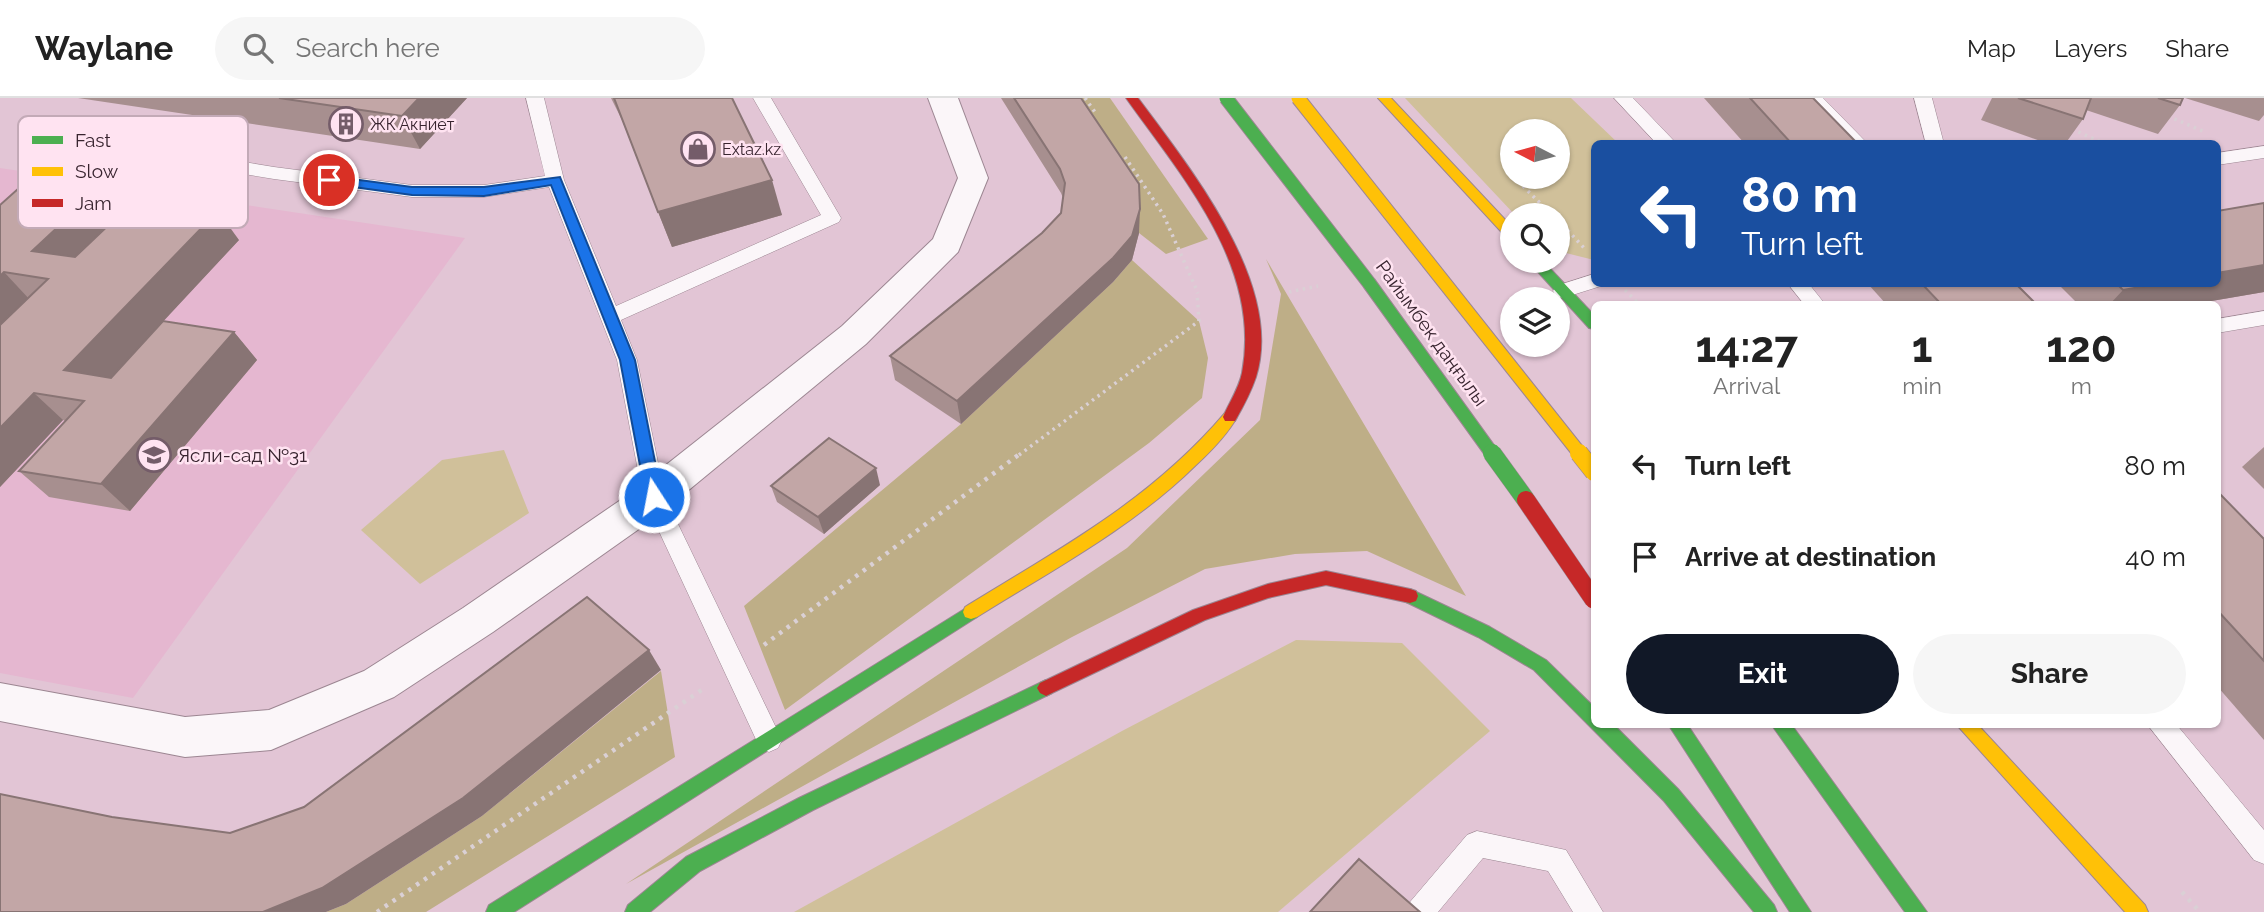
<!DOCTYPE html>
<meta charset="utf-8">
<style>
body{margin:0;font-family:Raleway,sans-serif;background:#f6f6f6;color:#222;height:100vh;display:flex;flex-direction:column;font-size:26px;white-space:nowrap}
*{box-sizing:border-box;margin:0}
p{font-size:23px;color:#767676}
.icon{flex:none;width:38px;height:38px;fill:none;stroke:currentColor;stroke-width:2;stroke-linecap:round;stroke-linejoin:round}
.map{position:relative;flex:1;overflow:hidden}
.panel{position:absolute;left:1591px;top:203px;width:630px;height:427px;display:flex;flex-direction:column;background:#fff;border-radius:10px;box-shadow:0 2px 5px #0004}
.panel>*{flex:none}
.banner{position:absolute;left:1591px;top:42px;width:630px;height:147px;border-radius:10px;box-shadow:0 2px 5px #0004;background:#1a4fa0;color:#fff;overflow:hidden}
.needle{width:46px;rotate:276deg}
.fabs{position:absolute;left:1500px;top:21px;display:grid;gap:14px}
.fabs a{display:grid;place-items:center;width:70px;height:70px;border-radius:50%;background:#fff;box-shadow:0 2px 5px #0004;font-size:35px}
.pin{position:absolute;display:grid;place-items:center;width:60px;height:60px;color:#fff;margin:-30px;border:4px solid #fff;border-radius:50%;box-shadow:0 2px 7px #0007}
.me{position:absolute;width:77px;margin:-38px;rotate:349deg;stroke-linejoin:round;filter:drop-shadow(0 0 5px #0008)}
.turn{display:flex;align-items:center;gap:24px;height:147px;padding:0 35px;font-size:32px}
.turn .icon{width:91px;height:91px;stroke-width:2.5}
.turn b{display:block;font-size:49px;line-height:60px}
.eta{display:flex;justify-content:space-evenly;align-items:center;height:119px;text-align:center}
.eta b{font-size:42px;font-weight:700;line-height:49px}
.cta{display:flex;gap:14px;margin-top:auto;padding:14px 35px}
.cta a{flex:1;height:80px;border-radius:42px;background:#111827;color:#fff;font-size:28px;font-weight:700;line-height:80px;text-align:center}
.cta a+a{background:#f6f6f6;color:#222}
ul{padding:0;list-style:none}
li{display:flex;align-items:center;gap:21px;height:91px;padding:0 35px}
li div{flex:1}
li b{display:block;font-size:26px}
li em{font-style:normal}
header{display:flex;align-items:center;gap:42px;box-sizing:border-box;height:98px;padding:0 35px;background:#fff;border-bottom:2px solid #e0e0e0}
header strong{font-size:33px}
nav{display:flex;gap:38px;margin-inline-start:auto;font-size:24px}
.search{width:490px;height:63px;background:#f6f6f6;display:flex;align-items:center;gap:18px;box-sizing:border-box;padding:0 24px;border-radius:38px;color:#767676;font-size:26px}
.map>svg:first-child{display:block}
.built{fill:#e5b7d0}
.green{fill:#d0c09a;fill-rule:evenodd}
.forest{fill:#beae87}
.lines{fill:none;stroke-linecap:round;stroke-linejoin:round}
.lane-casing{stroke:#9c8692;stroke-width:1}
.street-casing{stroke:#9c8692;stroke-width:2}
.fast-casing{stroke:#9c8692;stroke-width:2}
.slow-casing{stroke:#9c8692;stroke-width:2}
.jam-casing{stroke:#9c8692;stroke-width:2}
.path-far1{stroke:#dad0d5;stroke-width:3.5;stroke-dasharray:2.5 4.5;stroke-linecap:butt}
.path{stroke:#dad0d5;stroke-width:4.5;stroke-dasharray:3.5 6;stroke-linecap:butt}
.lane{fill:#fbf6f9;fill-rule:evenodd}
.street{fill:#fbf6f9;fill-rule:evenodd}
.fast{fill:#4caf50;fill-rule:evenodd}
.slow{fill:#ffc107;fill-rule:evenodd}
.jam{fill:#c62828;fill-rule:evenodd}
.fast-bridge-far1-casing{stroke:#9c8692;stroke-width:15;stroke-linecap:butt}
.fast-bridge-casing{stroke:#9c8692;stroke-width:19;stroke-linecap:butt}
.slow-bridge-far1-casing{stroke:#9c8692;stroke-width:15;stroke-linecap:butt}
.slow-bridge-casing{stroke:#9c8692;stroke-width:19;stroke-linecap:butt}
.jam-bridge-casing{stroke:#9c8692;stroke-width:19;stroke-linecap:butt}
.fast-bridge-far1{stroke:#4caf50;stroke-width:13}
.fast-bridge{stroke:#4caf50;stroke-width:18}
.slow-bridge-far1{stroke:#ffc107;stroke-width:13}
.slow-bridge{stroke:#ffc107;stroke-width:18}
.jam-bridge{stroke:#c62828;stroke-width:18}
.wall{fill:#a78f8f}
.shaded-wall{fill:#887474}
.building{fill:#c2a6a6;stroke:#887474;stroke-width:2}
.route{fill:#1a73e8;stroke:#114b97;stroke-width:2}
.labels{text-anchor:middle;dominant-baseline:central;stroke-width:5;stroke-linejoin:round;paint-order:stroke}
.far-poi-label{font-size:16px;fill:#38242f;stroke:#ffe3f1;text-anchor:start}
.street-label{font-size:19px;fill:#38242f;stroke:#ffe3f1}
.poi-label{font-size:19px;fill:#38242f;stroke:#ffe3f1;text-anchor:start}
.key{fill:#ffe3f1;stroke:#c3aab7;stroke-width:2}
.key-label{font-size:19px;fill:#38242f}
</style>
<header>
<strong>Waylane</strong>
<div class="search"><svg class="icon" aria-label="search" viewBox="0 0 24 24"><circle cx="10" cy="10" r="6"/><path d="M15 15l6 6"/></svg>Search here</div>
<nav><a>Map</a><a>Layers</a><a>Share</a></nav>
</header>
<div class="map">
<svg width="2264" height="814" viewBox="0 0 2264 814">
<rect width="100%" height="100%" fill="#e2c5d5"/>
<polygon class="built" points="0,70 465,140 133,600 0,575"/>
<g class="green">
<path d="M 1405,0 L 1571,0 L 1618,45 L 1594,46 L 1594,162 L 1558,153 L 1558,117 L 1515,117 ZM 1512,33 L 1558,33 L 1558,79 L 1512,79 Z"/>
<polygon points="504,352 529,415 420,486 361,432 442,362"/>
<polygon points="1296,542 1402,545 1490,633 1278,814 794,814 1122,633"/>
</g>
<g class="forest">
<polygon points="1067,0 1110,0 1208,141 1166,156 1139,135"/>
<polygon points="1266,161 1466,498 1367,453 1295,456 1205,471 1072,539 626,786 1127,450 1260,322 1281,196"/>
<polygon points="1132,162 1199,223 1208,260 1202,300 1149,345 785,612 744,508 961,326 1113,184"/>
<polygon points="661,573 675,659 426,814 326,814 346,806 482,718"/>
</g>
<g class="lines">
<g class="lane-casing">
<g id="lane">
<polygon points="526,0 544,0 564,82 616,208 821,117 753,0 771,0 841,120 839,124 621,222 637,262 665,399 782,642 778,650 769,654 760,650 643,399 617,262 549,89 484,99 412,99 274,81 64,46 55,40 64,34 274,69 412,87 484,87 545,78"/>
<polygon points="1614,0 1633,0 1677,46 1657,46"/>
<polygon points="1804,0 1823,0 1868,46 1848,46"/>
<polygon points="1914,0 1932,0 1944,46 1926,46"/>
<polygon points="2264,48 2264,60 2217,67 2217,55"/>
<polygon points="1594,176 1594,186 1602,186 1601,188 1563,200 1556,198 1553,193 1556,188"/>
<polygon points="1788,186 1809,186 1825,206 1804,206"/>
<polygon points="2264,213 2264,227 2217,235 2217,221"/>
<polygon points="2147,626 2176,626 2264,732 2264,766 2254,762"/>
<polygon points="1477,733 1566,752 1603,814 1573,814 1548,773 1483,760 1438,814 1406,814 1410,804 1467,737"/>
</g>
</g>
<g class="street-casing">
<polygon id="street" points="928,0 958,0 988,80 958,154 866,246 656,419 493,534 394,599 271,652 185,659 0,623 0,585 185,619 269,612 364,573 463,510 628,397 842,228 933,141 958,80"/>
</g>
<g class="fast-casing">
<g id="fast">
<polygon points="1528,163 1543,163 1594,217 1594,231 1589,230"/>
<polygon points="1410,491 1490,529 1546,562 1594,609 1594,626 1613,626 1678,691 1774,807 1777,814 1754,814 1664,703 1534,572 1478,539 1404,503 1402,498 1404,493"/>
<polygon points="971,507 977,509 979,514 977,519 514,814 486,814 489,807"/>
<polygon points="1046,582 1052,585 1055,590 1052,595 813,712 700,773 650,814 625,814 628,807 686,759 799,700"/>
<polygon points="1668,626 1687,626 1811,814 1790,814"/>
<polygon points="1771,626 1791,626 1927,814 1905,814"/>
</g>
</g>
<g class="slow-casing">
<g id="slow">
<polygon points="1378,0 1391,0 1512,129 1512,141 1507,140"/>
<path d="M 1230,313 L 1237,319 C 1227,337 1211,353 1196,367 C 1132,430 1052,472 977,519 L 971,521 L 965,519 L 963,514 L 965,509 C 1061,450 1151,402 1225,315 Z"/>
<polygon points="1956,626 1977,626 2145,807 2148,814 2125,814"/>
</g>
</g>
<g class="jam-casing">
<g id="jam">
<path d="M 1126,0 L 1138,0 C 1189,69 1285,187 1256,279 C 1251,294 1243,309 1235,323 L 1225,323 L 1223,319 C 1229,305 1239,290 1242,275 C 1262,169 1183,80 1126,0 Z"/>
<polygon points="1326,473 1410,491 1416,493 1418,498 1416,503 1410,505 1326,487 1268,500 1205,522 1052,595 1046,598 1040,595 1037,590 1040,585 1193,512 1268,486"/>
</g>
</g>
<g class="path-far1">
<polyline points="1085,0 1095,14"/>
<polyline points="2168,18 2205,34"/>
<polyline points="2072,31 2105,46"/>
<polyline points="1125,59 1163,116 1198,195"/>
<polyline points="1523,88 1552,117"/>
<polyline points="1558,122 1586,152"/>
<polyline points="1625,192 1639,206"/>
<polyline points="1289,194 1318,188"/>
<polyline points="1019,357 1199,223 1197,195"/>
</g>
<g class="path">
<polyline points="764,547 1021,355"/>
<polyline points="2182,794 2200,814"/>
<polyline points="377,814 706,589"/>
</g>
<use href="#lane" class="lane"/>
<use href="#street" class="street"/>
<use href="#fast" class="fast"/>
<use href="#slow" class="slow"/>
<use href="#jam" class="jam"/>
<g class="fast-bridge-far1-casing">
<polyline id="fast-bridge-far1" points="1226,0 1369,185 1493,357"/>
</g>
<g class="fast-bridge-casing">
<polyline id="fast-bridge" points="1492,355 1526,402"/>
</g>
<g class="slow-bridge-far1-casing">
<polyline id="slow-bridge-far1" points="1298,0 1581,357"/>
</g>
<g class="slow-bridge-casing">
<polyline id="slow-bridge" points="1579,355 1594,374"/>
</g>
<g class="jam-bridge-casing">
<polyline id="jam-bridge" points="1526,402 1594,502"/>
</g>
<use href="#fast-bridge-far1" class="fast-bridge-far1"/>
<use href="#fast-bridge" class="fast-bridge"/>
<use href="#slow-bridge-far1" class="slow-bridge-far1"/>
<use href="#slow-bridge" class="slow-bridge"/>
<use href="#jam-bridge" class="jam-bridge"/>
</g>
<g class="wall">
<polygon points="78,0 467,0 420,51"/>
<polygon points="611,0 732,0 782,117 672,149 622,22"/>
<polygon points="1001,0 1081,0 1139,135 1132,162 1113,184 961,326 895,282 890,258 1042,135 1061,115 1063,100 1061,95"/>
<polygon points="1704,0 1813,0 1858,46 1745,46"/>
<polygon points="1992,0 2183,0 2180,7 2158,36 2086,12 2083,21 2065,46 2049,46 1981,22"/>
<polygon points="2185,0 2264,0 2264,17 2259,23"/>
<polygon points="89,100 111,125 239,142 163,223 234,234 257,262 130,413 49,399 19,373 65,323 63,322 0,389 0,107"/>
<polygon points="1868,186 2016,186 2036,206 1886,206"/>
<polygon points="2058,186 2217,186 2264,194 2194,206 2078,206"/>
<polygon points="2264,349 2264,391 2242,369"/>
<polygon points="880,387 824,436 777,404 771,388"/>
<polygon points="2217,393 2264,441 2264,642 2217,588"/>
</g>
<g class="shaded-wall">
<polygon points="419,0 467,0 420,51 402,18"/>
<polygon points="772,82 782,117 672,149 658,114"/>
<polygon points="89,100 113,128 58,182 32,153"/>
<polygon points="1140,111 1139,135 1132,162 1113,184 961,326 957,303"/>
<polygon points="218,113 239,142 92,300 64,272"/>
<polygon points="2264,167 2264,194 2194,206 2110,206 2123,192 2157,186 2217,186 2217,175"/>
<polygon points="4,174 31,203 0,233 0,178"/>
<polygon points="234,234 257,262 130,413 101,386"/>
<polygon points="34,295 63,322 0,389 0,330"/>
<polygon points="876,370 880,387 824,436 818,419"/>
<polygon points="649,552 661,572 482,718 346,806 326,814 263,814"/>
</g>
<g class="building">
<polygon points="279,0 419,0 402,18"/>
<polygon points="614,0 732,0 772,82 658,114"/>
<polygon points="1014,0 1081,0 1139,86 1140,111 1132,138 1113,160 957,303 890,258 1042,135 1061,115 1065,85 1060,71"/>
<polygon points="1750,0 1813,0 1858,46 1792,46"/>
<polygon points="2018,0 2091,0 2083,21"/>
<polygon points="2158,0 2183,0 2180,7"/>
<polygon points="19,90 89,100 32,153 75,159 135,102 218,113 64,272 111,280 163,223 234,234 101,386 19,373 84,303 34,295 0,330 0,227 48,181 4,174 0,178 0,107"/>
<polygon points="2264,105 2264,167 2217,175 2217,113"/>
<polygon points="1922,186 2016,186 2036,206 1941,206"/>
<polygon points="2117,186 2157,186 2123,192"/>
<polygon points="829,340 876,370 818,419 771,388"/>
<polygon points="2217,393 2264,441 2264,563 2217,512"/>
<polygon points="587,499 649,552 463,700 322,790 263,814 0,814 0,696 112,719 230,735 304,709"/>
<polygon points="1359,761 1420,814 1310,814"/>
</g>
<polygon class="route" points="329,78 412,89 484,89 560,79 635,262 662,399 660,403 649,403 646,399 620,262 551,87 484,98 412,97 324,85 323,82"/>
<defs>
<g id="building-ring" transform="scale(1.75)"><circle r="9.5" fill="#ffe3f1" stroke="#745c69" stroke-width="1.5"/><path d="M-4-6H4V6H1V3H-1V6H-4ZM-2.5-4.3h1.7v1.8h-1.7ZM.8-4.3h1.7v1.8H.8ZM-2.5-1h1.7V.8h-1.7ZM.8-1h1.7V.8H.8Z" fill="#745c69"/></g>
<g id="shop-ring" transform="scale(1.75)"><circle r="9.5" fill="#ffe3f1" stroke="#745c69" stroke-width="1.5"/><path d="M-5-2.5h2.3a2.7 3.5 0 0 1 5.4 0H5L5.5 6h-11ZM-1.5-2.5h3a1.5 2.3 0 0 0-3 0Z" fill="#745c69"/></g>
<g id="school-ring" transform="scale(1.75)"><circle r="9.5" fill="#ffe3f1" stroke="#745c69" stroke-width="1.5"/><path d="M0-5L7-2L0 1L-7-2ZM-4 1L0 2.5L4 1V4Q0 6-4 4Z" fill="#745c69"/></g>
</defs>
<g fill-rule="evenodd">
<use href="#building-ring" x="346" y="26"/>
<use href="#shop-ring" x="698" y="51"/>
<use href="#school-ring" x="154" y="357"/>
</g>
<g class="labels">
<g class="far-poi-label">
<text x="370" y="26">ЖК Акниет</text>
<text x="722" y="51">Extaz.kz</text>
</g>
<g class="street-label">
<text transform="translate(1432 235) rotate(54)">Райымбек даңғылы</text>
</g>
<g class="poi-label">
<text x="178" y="357">Ясли-сад №31</text>
</g>
</g>
<rect x="18" y="18" width="230" height="112" rx="10" class="key"/>
<rect x="32" y="38" width="31" height="8" fill="#4caf50"/>
<rect x="32" y="69" width="31" height="9" fill="#ffc107"/>
<rect x="32" y="101" width="31" height="8" fill="#c62828"/>
<g class="key-label">
<text x="75" y="49">Fast</text>
<text x="75" y="80">Slow</text>
<text x="75" y="112">Jam</text>
</g>
</svg>
<div class="fabs">
<a><svg class="needle" viewBox="-14 -14 28 28"><path d="M0-13l5 13h-10z" fill="#e53935"/><path d="M0 13l5-13h-10z" fill="#767676"/></svg></a>
<a><svg class="icon" aria-label="search" viewBox="0 0 24 24"><circle cx="10" cy="10" r="6"/><path d="M15 15l6 6"/></svg></a>
<a><svg class="icon" aria-label="layers" viewBox="0 0 24 24"><path d="M12 4l9 5-9 5-9-5zM3 14l9 5 9-5"/></svg></a>
</div>
<div class="pin" style="left:329px;top:82px;background:#d93025"><svg class="icon" aria-label="arrive" viewBox="0 0 24 24"><path d="M6 21V4h12l-3 4 3 4H6"/></svg></div>
<svg class="me" style="left:654px;top:399px" viewBox="-20 -20 40 40"><circle r="17" fill="#1a73e8" stroke="#fff" stroke-width="3"/><path d="M0-11L8 9 0 5-8 9z" fill="#fff"/></svg>
<div class="banner">
<div class="turn"><svg class="icon" aria-label="left" viewBox="0 0 24 24"><path d="M17 20v-9H6M10 6l-5 5 5 5"/></svg><div><b>80 m</b>Turn left</div></div>
</div>
<section class="panel">
<div class="eta">
<div><b>14:27</b><p>Arrival</p></div>
<div><b>1</b><p>min</p></div>
<div><b>120</b><p>m</p></div>
</div>
<ul>
<li><svg class="icon" aria-label="left" viewBox="0 0 24 24"><path d="M17 20v-9H6M10 6l-5 5 5 5"/></svg><div><b>Turn left</b></div><em>80 m</em></li>
<li><svg class="icon" aria-label="arrive" viewBox="0 0 24 24"><path d="M6 21V4h12l-3 4 3 4H6"/></svg><div><b>Arrive at destination</b></div><em>40 m</em></li>
</ul>
<div class="cta"><a>Exit</a><a>Share</a></div>
</section>
</div>
